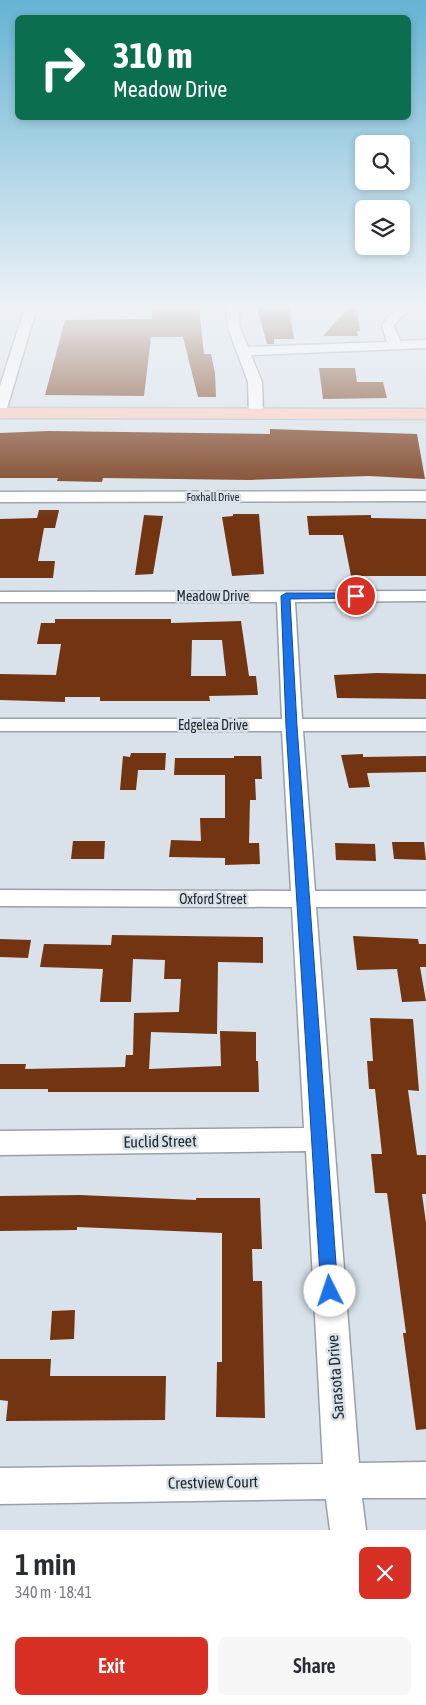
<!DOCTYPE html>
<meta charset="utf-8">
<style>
body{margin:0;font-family:"Asap Condensed",sans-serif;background:#f7f7f7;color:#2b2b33;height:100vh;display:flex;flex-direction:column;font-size:19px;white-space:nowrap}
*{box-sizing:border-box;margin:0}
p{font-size:16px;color:#7c7c81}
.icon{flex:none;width:28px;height:28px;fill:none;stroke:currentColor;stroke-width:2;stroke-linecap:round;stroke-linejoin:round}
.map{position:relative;height:1530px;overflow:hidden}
.sheet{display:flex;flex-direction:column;background:#fff;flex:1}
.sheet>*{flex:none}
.hud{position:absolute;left:15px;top:15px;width:396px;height:105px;border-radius:8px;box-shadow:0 2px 8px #0003;background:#0b6e4f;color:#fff;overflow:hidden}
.tools{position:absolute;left:355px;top:135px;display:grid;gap:10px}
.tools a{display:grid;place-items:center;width:55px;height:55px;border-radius:8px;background:#fff;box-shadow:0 2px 8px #0003;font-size:25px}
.pin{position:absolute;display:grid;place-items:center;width:42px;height:42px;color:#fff;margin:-21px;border:2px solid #fff;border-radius:50%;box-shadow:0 1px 5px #0007}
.me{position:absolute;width:55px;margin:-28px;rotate:356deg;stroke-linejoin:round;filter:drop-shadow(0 0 4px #0008)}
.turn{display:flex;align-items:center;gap:18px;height:105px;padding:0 15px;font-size:22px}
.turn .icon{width:65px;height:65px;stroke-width:2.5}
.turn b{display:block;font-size:35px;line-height:42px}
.round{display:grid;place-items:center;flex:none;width:52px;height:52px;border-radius:8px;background:#f7f7f7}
.head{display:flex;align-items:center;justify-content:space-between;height:85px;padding:0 15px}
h1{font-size:30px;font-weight:600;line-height:38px}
.cta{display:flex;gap:10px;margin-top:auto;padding:10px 15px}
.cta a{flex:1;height:58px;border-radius:8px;background:#d93025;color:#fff;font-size:20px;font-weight:600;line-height:58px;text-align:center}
.cta a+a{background:#f7f7f7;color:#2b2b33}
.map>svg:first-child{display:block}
.building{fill:#733411;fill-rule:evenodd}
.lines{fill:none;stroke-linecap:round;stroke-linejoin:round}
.minor-casing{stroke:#99a1a8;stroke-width:3}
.major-casing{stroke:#bdbebf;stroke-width:3}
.minor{fill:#fff;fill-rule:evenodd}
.major{fill:#fecabc;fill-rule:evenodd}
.route{fill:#1a73e8;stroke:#114b97}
.labels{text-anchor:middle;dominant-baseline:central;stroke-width:5;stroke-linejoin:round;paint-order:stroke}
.far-street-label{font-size:11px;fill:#24282a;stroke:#d9e2ea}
.street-label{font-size:14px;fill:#24282a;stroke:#d9e2ea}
.near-street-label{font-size:16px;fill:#24282a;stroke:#d9e2ea}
</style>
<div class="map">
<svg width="426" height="1530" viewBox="0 0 426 1530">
<rect width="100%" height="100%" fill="#d9e2ea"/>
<g class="building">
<polygon points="256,304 289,307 294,339 274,339 274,344 267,344"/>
<polygon points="352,304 356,304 360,331 357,331 358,336 323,336"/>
<polygon points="153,307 199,307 204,354 211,354 215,373 216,397 198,397 183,337 151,337 144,396 45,395 65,320 152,319"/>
<polygon points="319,368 355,368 357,382 383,382 387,398 323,399"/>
<polygon points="270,429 417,434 425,479 369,476 250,480 103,478 102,482 57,481 58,478 0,478 0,433 48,431 270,434"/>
<polygon points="39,510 59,510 55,528 44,528 38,561 55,561 53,578 0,578 0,519 37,518"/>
<polygon points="233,514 259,514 264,574 232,576 222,517 233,516"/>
<polygon points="144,515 163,516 153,574 135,575"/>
<polygon points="371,515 371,518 426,519 426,576 351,576 343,535 309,535 307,516"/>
<path d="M 55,619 L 171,619 L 171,623 L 241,621 L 249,676 L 256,676 L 258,695 L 209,696 L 210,701 L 100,701 L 100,697 L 65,697 L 65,702 L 0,700 L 0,674 L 56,675 L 61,644 L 37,644 L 41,623 L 55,623 ZM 192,640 L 222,640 L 226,676 L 191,676 Z"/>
<polygon points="377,673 426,674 426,699 337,698 334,675"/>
<polygon points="131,753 166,753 165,770 138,770 136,790 120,790 123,756 130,757"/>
<polygon points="363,754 363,757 426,756 426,772 367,773 370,787 349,788 341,755"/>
<polygon points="234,756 261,756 262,779 255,779 256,800 250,800 249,843 259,843 260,864 225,865 225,858 169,857 171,840 201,841 200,818 225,818 225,775 174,775 175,758 234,758"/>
<polygon points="73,841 105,841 104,859 71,859"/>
<polygon points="392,842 424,842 426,860 394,859"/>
<polygon points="335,843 375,844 376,861 336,860"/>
<polygon points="112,935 263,937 263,963 218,962 217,1034 151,1032 149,1069 221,1066 220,1031 256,1032 256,1061 258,1061 259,1092 48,1092 48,1089 0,1089 0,1064 26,1064 25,1069 125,1067 126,1055 133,1055 134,1013 179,1012 181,979 164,979 165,960 133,959 131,1002 100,1002 103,969 40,967 44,944 111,945"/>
<polygon points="353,936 418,939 419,944 426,944 426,967 420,967 426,1001 402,1002 397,969 357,970"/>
<polygon points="0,939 31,940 28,958 0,957"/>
<polygon points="370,1018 413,1019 419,1091 408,1090 417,1155 426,1155 426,1194 422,1194 426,1223 426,1429 416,1430 403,1333 406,1333 387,1193 375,1193 371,1154 382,1154 375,1089 369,1089 367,1061 373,1061"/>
<polygon points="80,1195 196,1200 196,1198 260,1198 262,1249 252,1249 253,1281 262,1281 265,1418 216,1417 217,1362 222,1362 222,1233 77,1227 77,1230 0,1231 0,1196"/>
<polygon points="75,1310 74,1339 50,1340 52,1311"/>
<polygon points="0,1359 51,1359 50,1376 166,1376 165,1420 6,1421 8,1401 0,1400"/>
</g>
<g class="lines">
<g class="minor-casing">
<g id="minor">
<polygon points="26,304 38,304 7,408 0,412 0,386"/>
<path d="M 226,304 L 238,304 L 240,328 L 248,347 L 387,342 L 382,325 C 393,310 402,304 421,304 L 401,317 L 394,325 L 400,341 L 426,340 L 426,348 L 251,355 L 262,382 L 263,414 L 256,418 L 249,414 L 248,382 L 228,328 Z"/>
<polygon points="426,491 426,501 0,502 0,492"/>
<polygon points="426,591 426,601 295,602 302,719 426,719 426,731 303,731 315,891 426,891 426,907 316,907 359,1463 426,1462 426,1498 362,1498 366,1530 330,1530 326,1499 0,1504 0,1468 323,1464 306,1151 0,1155 0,1131 304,1128 292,907 0,906 0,890 291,891 282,731 0,731 0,719 282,719 277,602 0,602 0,592"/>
</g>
</g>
<g class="major-casing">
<polygon id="major" points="0,408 426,409 426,419 0,418"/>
</g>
<use href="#minor" class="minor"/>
<use href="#major" class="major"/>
</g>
<linearGradient id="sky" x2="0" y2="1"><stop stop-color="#65b3d2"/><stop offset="0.59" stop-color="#eef2f6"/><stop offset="1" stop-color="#eef2f6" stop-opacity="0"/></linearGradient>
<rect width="426" height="519" fill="url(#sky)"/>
<polygon class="route" points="356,593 359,594 359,598 290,599 297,726 338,1291 336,1296 330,1298 324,1296 321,1291 286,726 281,596 286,593"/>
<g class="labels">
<g class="far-street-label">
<text x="213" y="497">Foxhall Drive</text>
</g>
<g class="street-label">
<text x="213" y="596">Meadow Drive</text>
<text x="213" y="725">Edgelea Drive</text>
<text x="213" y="899">Oxford Street</text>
</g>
<g class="near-street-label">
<text transform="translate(160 1141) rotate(-1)">Euclid Street</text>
<text transform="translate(335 1377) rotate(-94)">Sarasota Drive</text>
<text transform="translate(213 1482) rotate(-1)">Crestview Court</text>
</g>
</g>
</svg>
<div class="tools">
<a><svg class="icon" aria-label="search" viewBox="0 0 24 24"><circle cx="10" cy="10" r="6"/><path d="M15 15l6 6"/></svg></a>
<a><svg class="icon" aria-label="layers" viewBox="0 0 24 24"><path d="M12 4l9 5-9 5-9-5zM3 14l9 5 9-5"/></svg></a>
</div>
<div class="pin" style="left:356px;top:596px;background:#d93025"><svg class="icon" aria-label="arrive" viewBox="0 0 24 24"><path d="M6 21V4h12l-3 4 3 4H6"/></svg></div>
<svg class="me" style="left:330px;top:1291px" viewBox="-20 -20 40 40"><circle r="19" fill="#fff"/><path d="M0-13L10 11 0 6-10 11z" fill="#1a73e8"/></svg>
<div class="hud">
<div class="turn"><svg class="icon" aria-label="right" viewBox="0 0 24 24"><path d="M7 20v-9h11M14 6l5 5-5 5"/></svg><div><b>310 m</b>Meadow Drive</div></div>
</div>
</div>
<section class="sheet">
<div class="head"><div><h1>1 min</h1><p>340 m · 18:41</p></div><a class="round" style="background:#d93025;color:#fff"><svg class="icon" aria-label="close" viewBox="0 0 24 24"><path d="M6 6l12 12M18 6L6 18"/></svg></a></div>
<div class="cta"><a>Exit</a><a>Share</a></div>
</section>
